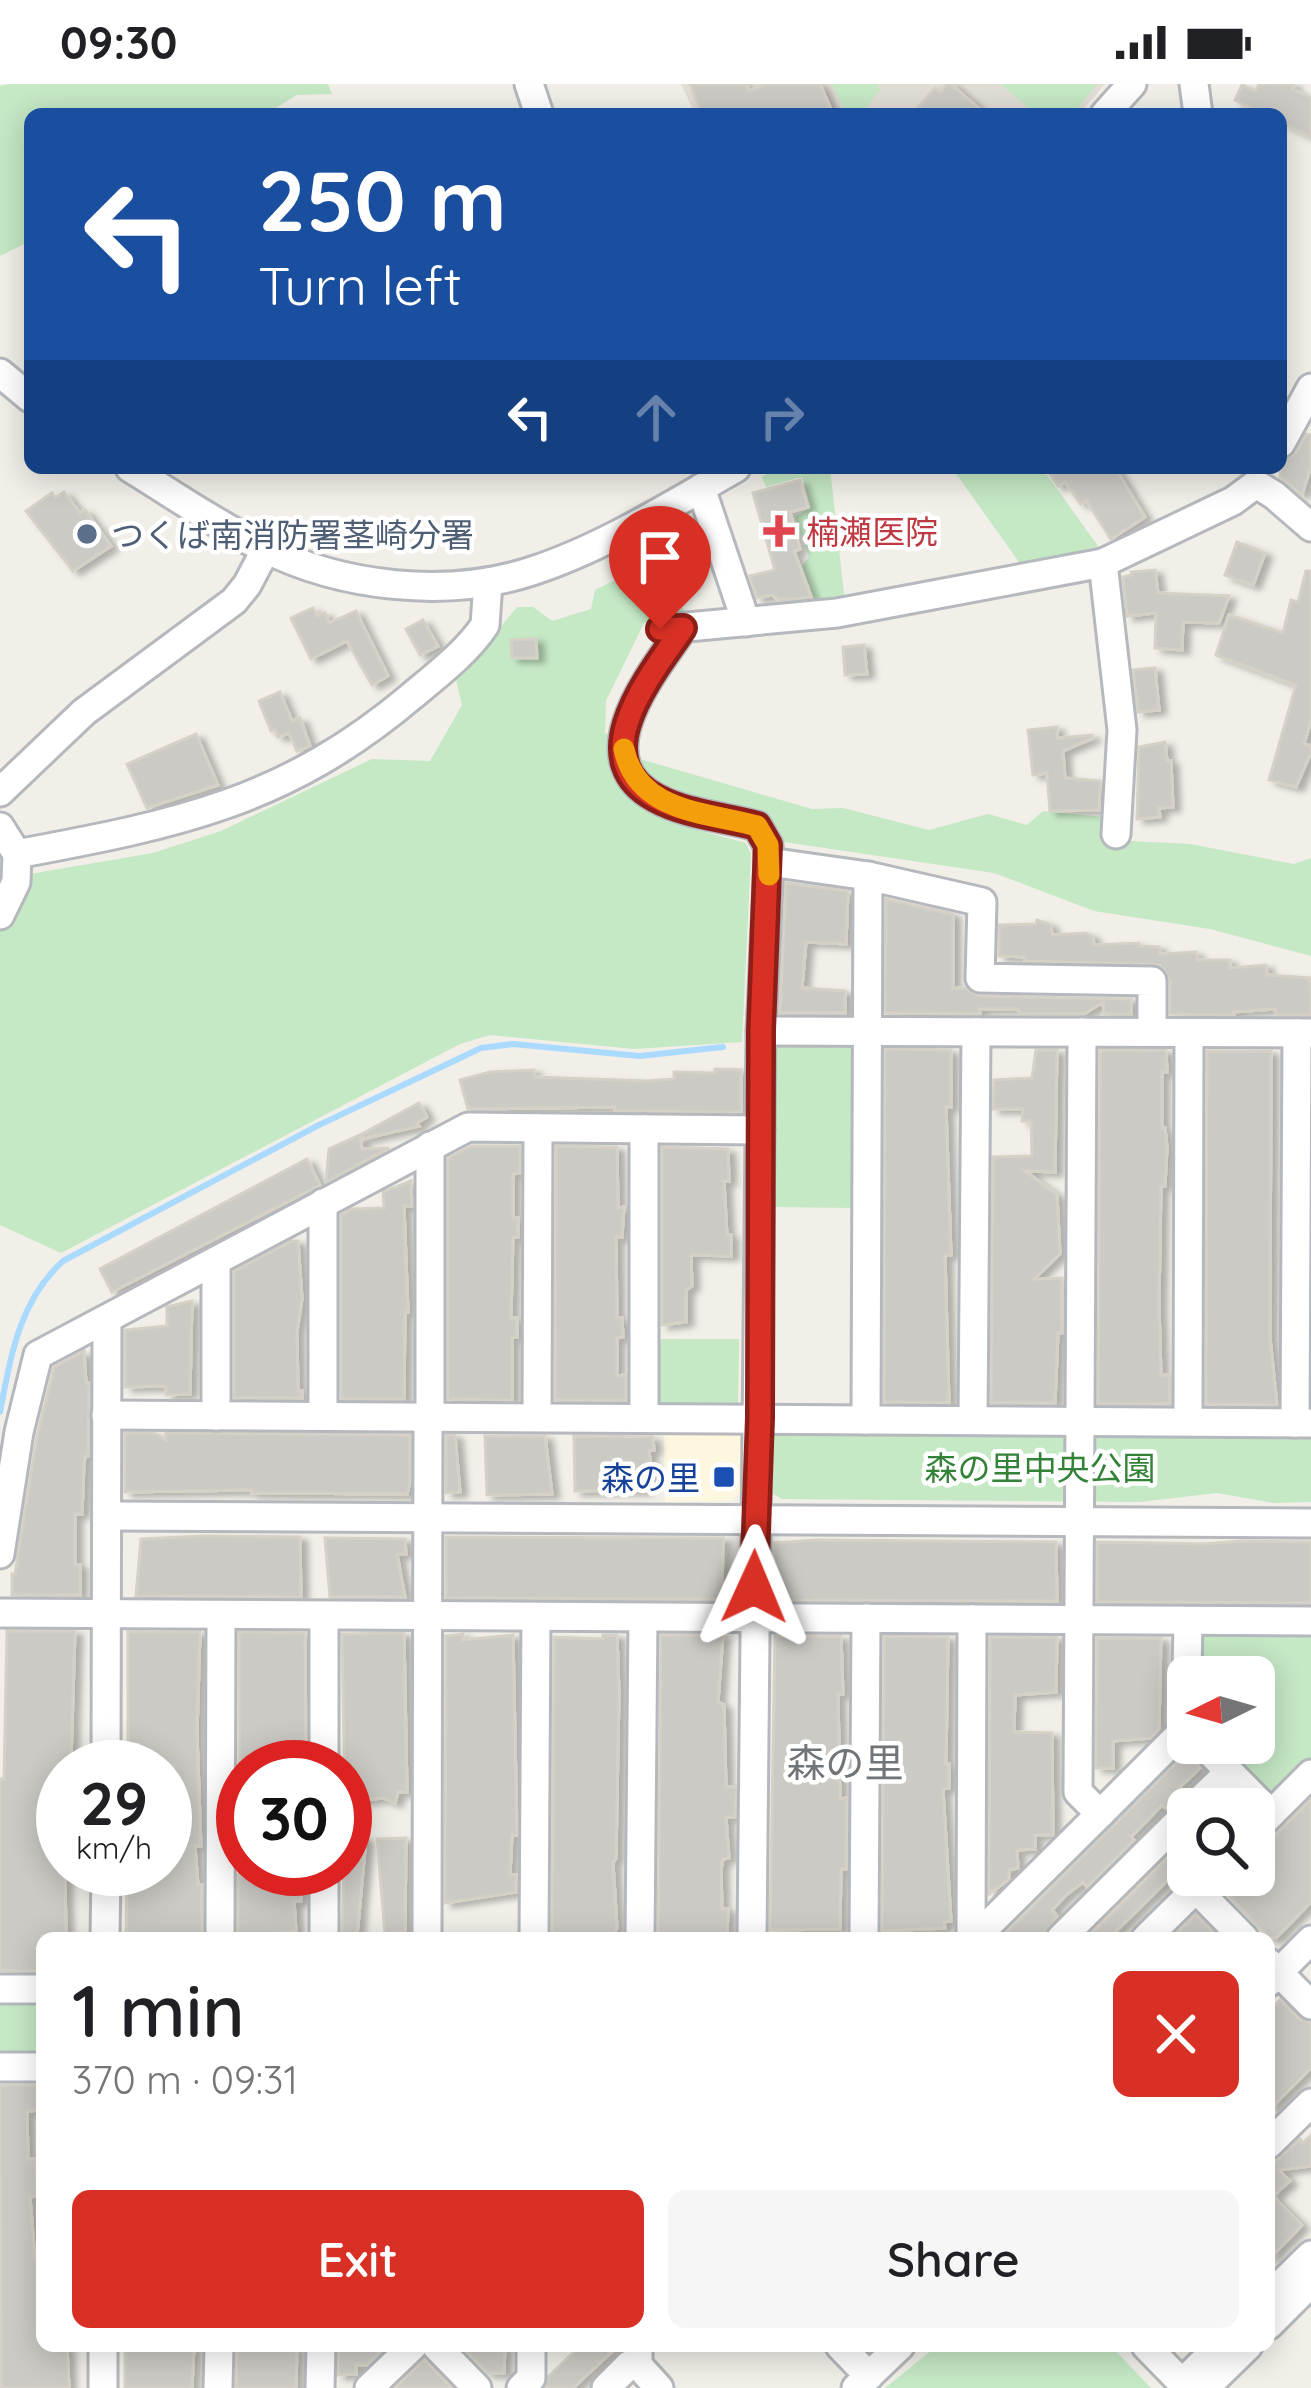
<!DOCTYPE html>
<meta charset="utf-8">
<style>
body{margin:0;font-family:Quicksand,"Noto Sans JP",sans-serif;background:#f6f6f6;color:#202124;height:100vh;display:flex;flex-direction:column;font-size:45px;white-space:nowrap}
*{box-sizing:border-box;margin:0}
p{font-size:39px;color:#757577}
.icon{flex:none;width:66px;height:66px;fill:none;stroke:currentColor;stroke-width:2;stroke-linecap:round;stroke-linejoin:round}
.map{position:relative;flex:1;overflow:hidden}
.details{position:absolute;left:36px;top:1848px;width:1239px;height:420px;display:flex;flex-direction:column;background:#fff;border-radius:18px;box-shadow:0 6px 30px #0003}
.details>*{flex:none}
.top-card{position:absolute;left:24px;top:24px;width:1263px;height:366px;border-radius:18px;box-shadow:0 6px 30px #0003;background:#1a4fa0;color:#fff;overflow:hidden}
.needle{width:78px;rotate:265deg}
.controls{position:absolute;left:1167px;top:1572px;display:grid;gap:24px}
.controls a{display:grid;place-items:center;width:108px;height:108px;border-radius:18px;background:#fff;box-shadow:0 6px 30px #0003;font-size:60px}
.speed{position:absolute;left:36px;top:1656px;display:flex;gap:24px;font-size:60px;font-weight:700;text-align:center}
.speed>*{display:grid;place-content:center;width:156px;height:156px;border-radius:50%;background:#fff;box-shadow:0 6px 30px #0003;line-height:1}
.speed small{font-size:30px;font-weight:400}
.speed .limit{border:18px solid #d22;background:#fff;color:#111}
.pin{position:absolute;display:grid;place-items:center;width:102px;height:102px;color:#fff;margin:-123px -51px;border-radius:50% 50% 50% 0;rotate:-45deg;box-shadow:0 0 12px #0007}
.pin .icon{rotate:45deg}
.me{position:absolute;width:132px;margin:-66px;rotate:1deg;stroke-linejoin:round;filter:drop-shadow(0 0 9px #0008)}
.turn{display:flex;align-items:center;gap:42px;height:252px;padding:0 36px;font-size:54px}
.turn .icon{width:156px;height:156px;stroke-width:2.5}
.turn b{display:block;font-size:84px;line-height:102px}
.lanes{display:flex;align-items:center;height:114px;padding:0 36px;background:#0003;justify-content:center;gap:60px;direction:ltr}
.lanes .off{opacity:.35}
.round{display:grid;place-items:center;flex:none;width:126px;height:126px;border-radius:18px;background:#f6f6f6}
.headline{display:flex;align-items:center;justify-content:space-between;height:204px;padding:0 36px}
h1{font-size:72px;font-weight:600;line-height:90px}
.button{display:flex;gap:24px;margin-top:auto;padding:24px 36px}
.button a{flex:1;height:138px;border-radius:18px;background:#d93025;color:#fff;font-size:48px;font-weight:600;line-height:138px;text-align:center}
.button a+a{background:#f6f6f6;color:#202124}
.status{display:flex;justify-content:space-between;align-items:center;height:84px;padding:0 60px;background:#fff;direction:ltr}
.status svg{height:33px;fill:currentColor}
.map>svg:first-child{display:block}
.commercial{fill:#fef7e0}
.education{fill:#e1ded6}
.green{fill:#c5e8c5}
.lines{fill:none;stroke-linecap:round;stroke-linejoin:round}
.stream{stroke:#aadaff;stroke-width:6}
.building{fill:#cccac5;stroke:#d6d1c6;stroke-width:3;filter:url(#shadow)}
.minor-casing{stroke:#b5b8bc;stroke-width:33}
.minor{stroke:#fff;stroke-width:27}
.route-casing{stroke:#8d1f18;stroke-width:30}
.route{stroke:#d93025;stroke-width:21}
.slow{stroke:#f59e0b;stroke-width:21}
.health-dot{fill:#e0444e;stroke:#fff;stroke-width:4.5}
.service-dot{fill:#5c6f8a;stroke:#fff;stroke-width:4.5}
.transit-dot{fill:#1a4fb4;stroke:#fff;stroke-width:4.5}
.labels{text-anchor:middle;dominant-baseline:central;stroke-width:9;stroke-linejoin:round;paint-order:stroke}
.health-label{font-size:33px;fill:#be3a42;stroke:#fff;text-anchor:start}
.service-label{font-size:33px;fill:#4e5e75;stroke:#fff;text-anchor:start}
.park-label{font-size:33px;fill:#348238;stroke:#fff}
.transit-label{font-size:33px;fill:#164399;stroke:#fff;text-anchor:end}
.quarter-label{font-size:39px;fill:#70757a;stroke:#fff}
</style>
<div class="status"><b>09:30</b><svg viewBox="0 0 49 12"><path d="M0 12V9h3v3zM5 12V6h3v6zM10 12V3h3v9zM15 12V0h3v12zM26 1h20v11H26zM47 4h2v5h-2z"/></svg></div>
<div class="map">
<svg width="1311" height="2304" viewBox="0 0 1311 2304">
<defs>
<filter id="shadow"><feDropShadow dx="7" dy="4" stdDeviation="3" flood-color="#0004"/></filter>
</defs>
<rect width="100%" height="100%" fill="#f1efe8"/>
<polygon class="commercial" points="664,1345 741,1345 743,1406 731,1417 665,1418"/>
<polygon class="education" points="681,0 1105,0 1079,30 695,30"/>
<g class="green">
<polygon points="8,0 328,0 332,10 297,11 266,30 30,30 30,157 0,172 0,2"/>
<polygon points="832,0 877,0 880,5 865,26 867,30 846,30"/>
<polygon points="1001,0 1097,0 1073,30 1035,30"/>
<polygon points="775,384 830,384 845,519 817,522 802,482 809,473 795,433 811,423 802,393 766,403 762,393"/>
<polygon points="952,384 1042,384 1103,469 1026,488"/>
<polygon points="651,478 657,496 689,532 644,539 606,617 605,649 640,675 812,725 843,724 929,746 988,730 1027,741 1043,727 1113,734 1112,756 1190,760 1294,780 1311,774 1311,872 1210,845 1094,827 994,789 690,744 746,759 751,770 742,958 634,965 490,951 460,960 61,1169 0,1141 0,795 153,769 221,747 372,675 430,677 462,621 456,596 517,523 533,523 552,537 591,525 595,506"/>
<polygon points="777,955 854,956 860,1124 769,1123 771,961"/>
<polygon points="659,1255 739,1255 738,1323 659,1323"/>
<polygon points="779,1346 1311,1348 1311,1418 1274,1419 1217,1409 1140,1418 782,1415 773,1410 770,1355"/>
<polygon points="1311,1547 1311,1677 1269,1719 1209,1659 1254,1659 1254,1593 1196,1593 1197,1552 1202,1548"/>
<rect x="0" y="1910" width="42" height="58"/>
<polygon points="937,2262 1111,2262 1151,2304 885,2304"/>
</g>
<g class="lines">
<path class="stream" d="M 0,1328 C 11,1272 19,1217 63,1177 L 317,1042 L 481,964 L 513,960 L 640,972 L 723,963"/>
</g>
<g class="building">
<polygon points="690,0 746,0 749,7 764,0 820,0 833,30 702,30"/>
<polygon points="947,0 951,0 985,30 912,30 935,4 940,9"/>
<polygon points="1259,0 1294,0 1292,5 1311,14 1311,53 1281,38 1281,30 1264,30 1235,16 1242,1 1256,7"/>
<polygon points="1306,350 1311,351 1311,382 1302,411 1280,393 1281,377 1296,369"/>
<polygon points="1046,384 1115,384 1145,433 1111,455 1086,416 1081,420 1065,398 1058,402"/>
<polygon points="800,396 808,423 790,428 800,465 794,467 811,513 779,516 772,511 757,514 750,492 775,486 753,409"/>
<polygon points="64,408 80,429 85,426 111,462 73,487 26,427 52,409 55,414"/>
<polygon points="1237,458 1265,469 1253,501 1225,491"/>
<polygon points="1155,486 1158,509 1229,512 1219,539 1183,538 1182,566 1155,564 1156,529 1127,532 1123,493 1132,491 1131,488"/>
<polygon points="1306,487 1311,487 1311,636 1304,660 1311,662 1311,668 1296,703 1269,696 1296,601 1216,571 1229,531 1283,549 1291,516 1298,518"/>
<polygon points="313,524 317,532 325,529 329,539 356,527 388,592 372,601 347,557 311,575 291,534"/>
<polygon points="423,536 438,562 420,571 406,545"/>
<polygon points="536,555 537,574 512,574 511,556"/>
<polygon points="864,561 867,590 845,591 843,563"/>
<polygon points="1155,584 1159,626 1138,628 1133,586"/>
<polygon points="280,608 292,637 300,634 310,662 297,667 289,649 278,653 275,645 271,647 259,617"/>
<polygon points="1057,643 1057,654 1092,651 1093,654 1063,667 1065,694 1100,697 1099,726 1050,727 1047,689 1033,691 1028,646"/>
<polygon points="196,650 218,701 147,724 127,680"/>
<polygon points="1165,658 1167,677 1171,677 1173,723 1159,724 1160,733 1137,735 1139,663"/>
<polygon points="786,799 848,807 846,860 806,858 802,904 845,907 845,929 780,929"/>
<polygon points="886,815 953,830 953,904 965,904 980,912 1131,915 1131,930 1104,930 1103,918 1084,930 1019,930 1018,925 979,925 980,930 885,929"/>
<polygon points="1037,836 1051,841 1052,851 1086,849 1093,853 1094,861 1139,859 1139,862 1159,863 1160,870 1196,868 1197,876 1230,876 1230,884 1266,881 1267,891 1310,894 1311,931 1276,931 1275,925 1233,928 1234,931 1170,930 1170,896 1160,881 1025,877 1025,873 999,872 999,841 1036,840"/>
<polygon points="885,965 951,966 951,1023 946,1023 951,1171 945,1171 949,1319 884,1318"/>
<polygon points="1036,966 1057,966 1055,1088 1025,1087 1057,1111 1060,1170 1034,1195 1062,1194 1062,1249 1058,1249 1055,1319 991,1319 993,1073 1032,1072 1031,1037 1022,1037 1023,1025 993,1025 994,996 1032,994"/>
<polygon points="1100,966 1166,966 1167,988 1162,988 1162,1044 1165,1044 1167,1063 1165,1102 1161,1102 1159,1221 1161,1291 1170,1291 1170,1320 1098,1320"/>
<polygon points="1207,967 1271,967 1270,1254 1277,1321 1206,1320"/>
<polygon points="715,985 741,986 741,1028 615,1027 615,1023 468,1025 460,996 490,988 534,986 534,993 648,997 674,995 674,988 715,989"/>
<polygon points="419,1019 427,1033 417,1039 419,1042 363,1055 362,1050"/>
<polygon points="360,1051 362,1065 389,1064 326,1098 329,1065"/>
<polygon points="471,1062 520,1062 520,1089 513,1090 513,1134 518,1134 518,1153 513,1153 511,1234 517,1234 517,1253 512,1253 512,1316 448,1315 448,1074"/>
<polygon points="556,1062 617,1063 618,1124 624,1123 622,1153 616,1153 617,1234 622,1234 623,1253 617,1254 617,1292 626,1291 626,1316 555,1316"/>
<polygon points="662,1063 728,1065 729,1097 724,1097 727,1151 731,1151 731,1172 691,1171 692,1202 686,1206 686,1238 662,1241"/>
<polygon points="307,1075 320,1101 112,1208 100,1185"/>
<polygon points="411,1097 412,1122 404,1122 408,1228 405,1228 404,1315 341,1315 341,1131 351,1125 384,1124 383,1108"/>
<polygon points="291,1157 298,1157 302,1215 297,1248 298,1307 302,1307 302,1314 234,1314 234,1187"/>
<polygon points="192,1217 190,1310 166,1311 166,1302 125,1303 125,1246 167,1242 167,1223"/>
<polygon points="84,1267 86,1299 89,1299 88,1372 85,1372 84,1381 82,1430 75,1430 75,1481 80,1481 80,1511 12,1511 12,1490 15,1490 37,1352 54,1283"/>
<polygon points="125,1349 154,1349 166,1356 166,1349 410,1351 410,1398 407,1410 252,1409 252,1406 125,1408"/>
<polygon points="446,1351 455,1351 460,1408 446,1409"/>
<polygon points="485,1352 545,1352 552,1410 487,1411"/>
<polygon points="574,1352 653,1353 654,1366 649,1367 652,1394 645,1394 645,1406 575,1407"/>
<polygon points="204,1452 300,1453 301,1513 136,1512 141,1455"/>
<polygon points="446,1453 723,1454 722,1515 446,1514"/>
<polygon points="325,1454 405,1455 406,1470 397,1470 405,1513 330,1513"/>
<polygon points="817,1456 1056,1458 1057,1517 773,1516 774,1459"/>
<polygon points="1242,1457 1311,1458 1311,1519 1097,1518 1097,1458 1204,1460"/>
<polygon points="7,1547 75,1547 71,1678 63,1678 66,1851 42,1852 42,1887 0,1887 0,1695 4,1695"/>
<polygon points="128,1548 200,1548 197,1650 201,1762 195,1762 198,1801 202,1801 202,1851 126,1854 127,1795 168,1789 168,1776 175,1776 175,1754 173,1683 131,1683 128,1675"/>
<polygon points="239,1548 305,1549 306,1670 302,1670 302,1679 262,1678 263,1683 239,1683"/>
<polygon points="404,1549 407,1708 398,1708 395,1719 383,1714 345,1718 342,1550"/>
<polygon points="463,1550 463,1556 513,1551 517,1751 512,1751 510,1791 516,1791 516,1808 445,1819 446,1556 446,1552"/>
<polygon points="603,1551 617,1551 619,1609 616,1774 613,1779 617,1844 611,1852 552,1852 554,1553 603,1555"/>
<polygon points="661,1551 723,1551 718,1618 724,1621 726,1703 736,1703 735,1733 726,1733 729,1774 723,1775 721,1785 722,1825 728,1825 727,1854 658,1854"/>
<polygon points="775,1552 841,1552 843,1610 838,1610 840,1715 847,1714 846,1785 841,1785 840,1845 770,1846"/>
<polygon points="884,1552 948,1553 946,1680 949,1680 949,1704 943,1705 951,1837 944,1838 945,1844 882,1847"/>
<polygon points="990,1553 1057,1553 1056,1608 1015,1611 1014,1648 1052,1649 1053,1751 1035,1751 1035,1765 1017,1766 1018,1784 1009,1786 1009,1795 989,1810"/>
<polygon points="1097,1554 1161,1554 1159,1645 1151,1654 1113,1657 1113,1684 1096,1684"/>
<polygon points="1186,1669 1200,1684 1180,1703 1183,1708 1166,1724 1162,1721 1131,1753 1134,1756 1087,1803 1083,1798 1066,1811 1052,1826 1057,1832 1043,1854 1001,1854"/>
<polygon points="1311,1715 1311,1818 1276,1854 1269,1854 1222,1804 1228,1791 1254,1791 1254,1765 1267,1760"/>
<polygon points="360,1752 366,1755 357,1852 342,1852 345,1753"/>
<polygon points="1188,1753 1188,1776 1109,1854 1087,1854"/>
<polygon points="406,1754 405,1848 385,1850 377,1755"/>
<polygon points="280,1788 301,1794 301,1817 294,1817 296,1847 273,1850 273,1854 238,1851 238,1791"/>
<polygon points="1196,1830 1212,1847 1205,1854 1172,1854"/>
<polygon points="1280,1916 1298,1934 1311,1939 1311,1984 1269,2026 1269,1927"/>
<polygon points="0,2001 42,2001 42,2026 27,2027 28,2075 35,2075 37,2112 30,2113 35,2176 42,2176 42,2262 67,2262 69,2304 1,2304"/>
<polygon points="1311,2051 1311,2082 1279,2086 1290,2097 1273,2112 1302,2141 1269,2175 1269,2078 1273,2079 1300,2055 1303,2059"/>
<polygon points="164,2262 194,2262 192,2304 125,2304 125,2263"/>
<polygon points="237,2262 297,2263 296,2304 236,2304"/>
<polygon points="339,2262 380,2262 380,2268 367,2281 356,2281 356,2290 338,2291"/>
<polygon points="461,2262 505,2262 504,2289 488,2289"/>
<polygon points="580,2262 618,2262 573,2304 545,2304 549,2292"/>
<polygon points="424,2276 452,2304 395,2304"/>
</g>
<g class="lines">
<g class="minor-casing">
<g id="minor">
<polyline points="529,0 539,30"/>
<polyline points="1194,0 1198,30"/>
<polyline points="1105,30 1132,0"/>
<polyline points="0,289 30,314"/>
<polyline points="1281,359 1311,304"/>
<path d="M 130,384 C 174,411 217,441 264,464 C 342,503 447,515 532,487 C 603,464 671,421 736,384"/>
<polyline points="701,404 746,538"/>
<polyline points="1103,479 1122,646 1116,750"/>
<path d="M 683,544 C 653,588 581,674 656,714 C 685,730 724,733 757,742 L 768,761 L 769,778 L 761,947 L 752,1854"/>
<polyline points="666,545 837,529 1103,479 1233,417 1256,400 1274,411 1311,443"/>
<polyline points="0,708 84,628 234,517 247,501 266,465"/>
<path d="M 0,743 L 17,770 C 176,740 284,720 413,611 C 438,590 467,568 485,541 L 488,498"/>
<polyline points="769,778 868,792 982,818 980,894 1152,897 1152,948"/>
<polyline points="0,831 16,798 17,770"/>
<polyline points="761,947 1311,949"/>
<polyline points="430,1062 430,1333"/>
<polyline points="216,1177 216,1332"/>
<polyline points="106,1331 1311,1339"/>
<polyline points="323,1332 323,1119"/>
<polyline points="537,1333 538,1044"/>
<polyline points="644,1334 644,1045"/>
<polyline points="866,1336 868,792"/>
<polyline points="973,1336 976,948"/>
<polyline points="1188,1337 1189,949"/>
<polyline points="1295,1339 1297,949"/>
<polyline points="108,1432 1311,1439"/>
<polyline points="0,1470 19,1348 38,1271 468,1043 760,1046"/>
<polyline points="0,1529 1311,1537"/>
<polyline points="324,1532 324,1683"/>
<polyline points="1201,1659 1271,1730"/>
<polyline points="106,1683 107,1235"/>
<polyline points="1191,1725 1229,1688"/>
<polyline points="1100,1730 1186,1644 1188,1537"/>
<polyline points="1254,1747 1311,1690"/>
<polyline points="324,1785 324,1854"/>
<polyline points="1196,1805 1244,1854"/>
<polyline points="105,1854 106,1785"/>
<polyline points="220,1854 221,1531"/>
<polyline points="427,1854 428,1333"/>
<polyline points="534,1854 536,1533"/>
<polyline points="640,1854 643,1534"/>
<polyline points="864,1854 866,1534"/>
<polyline points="971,1854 972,1535"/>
<polyline points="975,1854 1100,1730 1078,1708 1082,948"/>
<polyline points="1061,1854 1188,1728"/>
<polyline points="1146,1854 1210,1791"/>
<polyline points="1269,1879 1311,1921"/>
<polyline points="1269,1898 1311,1856"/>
<polyline points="0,1905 42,1905"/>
<polyline points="0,1983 42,1983"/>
<polyline points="1269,2060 1311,2019"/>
<polyline points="1269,2212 1311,2171"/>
<polyline points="1269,2241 1311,2199"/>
<polyline points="436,2262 477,2304"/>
<polyline points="638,2262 638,2281 659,2304"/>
<polyline points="840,2262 869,2292"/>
<polyline points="1146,2262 1182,2299 1219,2262"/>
<polyline points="103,2304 103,2262"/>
<polyline points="218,2304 219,2262"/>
<polyline points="320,2304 321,2262"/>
<polyline points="369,2304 413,2262"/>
<polyline points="521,2304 531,2294 531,2262"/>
<polyline points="606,2304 629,2281 638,2281"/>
<polyline points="856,2304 900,2262"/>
<polyline points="1205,2304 1248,2262"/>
</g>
</g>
<use href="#minor" class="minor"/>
</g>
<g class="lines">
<g class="route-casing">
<path id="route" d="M 660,545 L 683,544 C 653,588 581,674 656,714 C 685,730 724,733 757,742 L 768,761 L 761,946 L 760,1334 L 754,1503"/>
</g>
<use href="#route" class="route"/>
<path class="slow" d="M 624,665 C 637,728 705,728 757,742 L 768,761 L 769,791"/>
</g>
<path class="health-dot" d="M773 429h12v12h12v12h-12v12h-12v-12h-12v-12h12z"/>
<circle class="service-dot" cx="87" cy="450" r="12"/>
<rect class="transit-dot" x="712" y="1381" width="24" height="24" rx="6"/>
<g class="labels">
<g class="health-label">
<text x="806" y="447">楠瀬医院</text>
</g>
<g class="service-label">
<text x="111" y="450">つくば南消防署茎崎分署</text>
</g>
<g class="park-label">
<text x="1040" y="1383">森の里中央公園</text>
</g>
<g class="transit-label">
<text x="700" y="1393">森の里</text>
</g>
<g class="quarter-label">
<text x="845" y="1678">森の里</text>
</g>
</g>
</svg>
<div class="controls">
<a><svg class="needle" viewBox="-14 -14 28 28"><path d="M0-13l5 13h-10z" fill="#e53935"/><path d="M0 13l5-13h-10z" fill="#757577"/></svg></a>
<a><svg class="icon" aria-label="search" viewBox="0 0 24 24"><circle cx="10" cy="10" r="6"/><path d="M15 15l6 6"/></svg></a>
</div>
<div class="speed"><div>29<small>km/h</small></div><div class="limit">30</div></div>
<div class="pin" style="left:660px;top:545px;background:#d93025"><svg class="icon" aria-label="arrive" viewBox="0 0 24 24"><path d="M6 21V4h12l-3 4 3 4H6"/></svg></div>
<svg class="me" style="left:754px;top:1503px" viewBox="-20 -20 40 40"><path d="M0-17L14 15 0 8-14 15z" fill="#d93025" stroke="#fff" stroke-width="4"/></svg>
<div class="top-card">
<div class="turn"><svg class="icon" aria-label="left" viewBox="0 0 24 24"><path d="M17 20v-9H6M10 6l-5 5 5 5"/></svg><div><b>250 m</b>Turn left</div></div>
<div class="lanes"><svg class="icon" aria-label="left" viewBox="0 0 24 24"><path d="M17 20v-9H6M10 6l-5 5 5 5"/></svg><svg class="icon off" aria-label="ahead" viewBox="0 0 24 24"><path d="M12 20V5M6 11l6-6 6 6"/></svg><svg class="icon off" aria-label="right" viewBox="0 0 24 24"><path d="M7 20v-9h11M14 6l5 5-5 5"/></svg></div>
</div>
<section class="details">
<div class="headline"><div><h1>1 min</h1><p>370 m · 09:31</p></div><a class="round" style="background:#d93025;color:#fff"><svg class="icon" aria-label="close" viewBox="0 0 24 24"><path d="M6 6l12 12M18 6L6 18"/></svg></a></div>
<div class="button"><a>Exit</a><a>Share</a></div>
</section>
</div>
